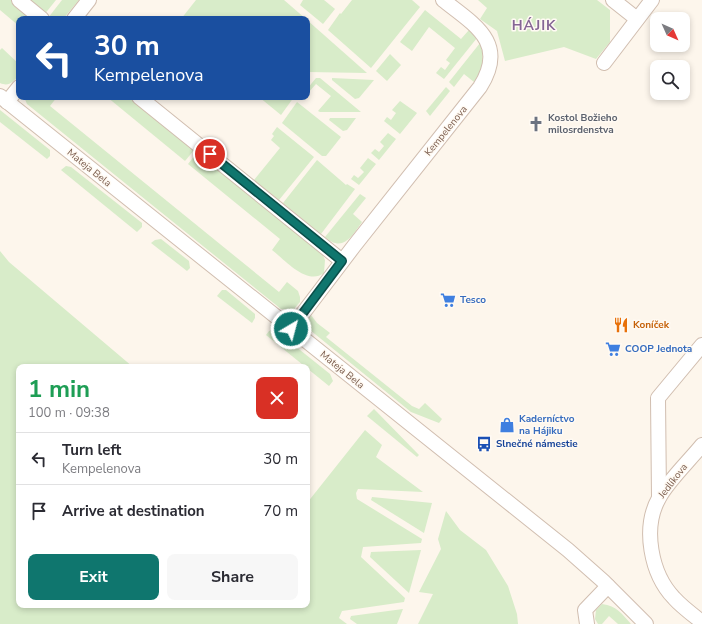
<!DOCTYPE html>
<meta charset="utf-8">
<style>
body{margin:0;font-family:"Nunito Sans",sans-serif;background:#f7f7f7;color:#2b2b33;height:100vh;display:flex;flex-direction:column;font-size:15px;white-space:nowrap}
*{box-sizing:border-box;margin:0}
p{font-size:13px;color:#7c7c81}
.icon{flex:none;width:22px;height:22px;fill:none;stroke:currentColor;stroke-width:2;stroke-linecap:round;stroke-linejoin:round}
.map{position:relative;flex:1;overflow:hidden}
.details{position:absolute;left:16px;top:364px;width:294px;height:244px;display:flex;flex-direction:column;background:#fff;border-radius:8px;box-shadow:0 2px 6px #0003}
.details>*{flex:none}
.guide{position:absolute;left:16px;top:16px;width:294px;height:84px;border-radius:8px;box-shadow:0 2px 6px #0003;background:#1a4fa0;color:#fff;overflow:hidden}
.needle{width:26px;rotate:135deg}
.fabs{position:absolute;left:650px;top:12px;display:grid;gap:8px}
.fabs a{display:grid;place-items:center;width:40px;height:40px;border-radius:8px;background:#fff;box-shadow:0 2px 6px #0003;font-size:20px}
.pin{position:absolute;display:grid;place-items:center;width:34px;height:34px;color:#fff;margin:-17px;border:2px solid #fff;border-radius:50%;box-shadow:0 1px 4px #0007}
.me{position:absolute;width:44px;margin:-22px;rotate:37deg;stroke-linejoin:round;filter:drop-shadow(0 0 3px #0008)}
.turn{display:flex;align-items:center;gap:14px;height:84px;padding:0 12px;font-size:18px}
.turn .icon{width:52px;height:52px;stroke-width:2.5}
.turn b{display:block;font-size:28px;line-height:34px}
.round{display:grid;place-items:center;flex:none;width:42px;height:42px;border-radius:8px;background:#f7f7f7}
.overview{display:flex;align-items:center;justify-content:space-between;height:68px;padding:0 12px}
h1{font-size:24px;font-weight:700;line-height:30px;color:#1e9e55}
.primary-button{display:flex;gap:8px;margin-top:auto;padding:8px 12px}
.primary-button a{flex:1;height:46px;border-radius:8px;background:#0f766e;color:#fff;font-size:16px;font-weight:700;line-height:46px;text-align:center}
.primary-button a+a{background:#f7f7f7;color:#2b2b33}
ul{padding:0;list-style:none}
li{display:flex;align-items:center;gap:12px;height:52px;padding:0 12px;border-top:1px solid #e1e1e2}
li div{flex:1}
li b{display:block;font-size:15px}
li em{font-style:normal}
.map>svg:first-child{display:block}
.green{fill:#d8ecc9}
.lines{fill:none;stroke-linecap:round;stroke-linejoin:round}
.street-casing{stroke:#d1beb0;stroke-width:16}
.street{stroke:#fff;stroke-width:14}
.route-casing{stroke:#0a4d48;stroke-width:10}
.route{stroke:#0f766e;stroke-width:7}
.labels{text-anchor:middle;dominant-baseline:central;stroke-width:3;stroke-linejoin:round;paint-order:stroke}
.worship-label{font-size:10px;font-weight:bold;fill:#5b616d;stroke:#fffaf3;text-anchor:start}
.street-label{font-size:10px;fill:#7a5c4d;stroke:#fffaf3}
.shop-label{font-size:10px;font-weight:bold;fill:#366cbe;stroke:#fffaf3;text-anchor:start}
.food-label{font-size:10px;font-weight:bold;fill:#c56008;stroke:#fffaf3;text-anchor:start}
.transit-label{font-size:10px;font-weight:bold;fill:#164399;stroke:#fffaf3;text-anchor:start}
.district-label{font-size:14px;font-weight:bold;letter-spacing:1px;fill:#846695;stroke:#fffaf3}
</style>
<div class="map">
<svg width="702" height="624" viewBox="0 0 702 624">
<rect width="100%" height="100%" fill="#fdf6ec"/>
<g class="green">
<polygon points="0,0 11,0 34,19 19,19 19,26 0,10"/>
<polygon points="26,0 56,0 44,15"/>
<polygon points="62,0 79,0 63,19 50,19 48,18"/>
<polygon points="196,0 284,0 306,19 181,19"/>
<polygon points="303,0 324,0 335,9 323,24 300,5"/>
<polygon points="352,0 412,0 420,7 371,68 328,30 340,13 341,14"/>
<polygon points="478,0 597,0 610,10 610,42 596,59 564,47 505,61 497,31 480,19 487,8"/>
<polygon points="425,10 461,39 469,30 477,38 444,79 436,73 441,67 445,70 450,63 446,60 455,48 429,27 412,51 400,42"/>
<polygon points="307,20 367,73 307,72"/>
<path d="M 480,43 C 485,58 483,70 474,82 L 464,74 L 454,87 L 449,82 Z"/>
<path d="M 2,48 L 19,64 L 19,75 C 13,82 9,87 0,83 L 0,50 Z"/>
<polygon points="390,54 401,65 387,81 376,71"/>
<polygon points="316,78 320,78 361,112 320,112 318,111 331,96 316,84 307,94 307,89"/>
<polygon points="332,78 374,80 359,98 355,99 332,80"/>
<polygon points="446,87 450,91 430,116 426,111"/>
<polygon points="24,97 57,97 50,106 279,292 287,282 298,291 300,297 300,302 293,310 281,309 27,104"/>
<polygon points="107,97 130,97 195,149 185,161"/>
<polygon points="259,97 294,97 281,115"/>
<polygon points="400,101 417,113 400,134 384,121 387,117 391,120 396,113 392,110"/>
<polygon points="297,102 341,137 326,156 322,156 282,123"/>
<polygon points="0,110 50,150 50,156 47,159 0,122"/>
<polygon points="330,118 356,118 347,130 343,131 329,120"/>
<polygon points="277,127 314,157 279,200 254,180 280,148 271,140 274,136 272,134"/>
<polygon points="388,133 396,139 379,160 371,153 375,149 379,152 384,146 380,142"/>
<path d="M 198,151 L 322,253 L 325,260 L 324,273 C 307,286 285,260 272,250 L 280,239 L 188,164 Z"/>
<polygon points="368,158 376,164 359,185 351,179 354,175 358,178 364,172 360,168"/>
<polygon points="317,160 346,185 347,184 355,189 321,234 283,203"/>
<polygon points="66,166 71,167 142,223 142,227 137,232 61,170"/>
<path d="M 360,194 L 366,198 L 353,214 L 362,222 C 352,236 343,253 325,237 Z"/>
<polygon points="161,239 189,261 190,268 187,271 151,243 155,240"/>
<polygon points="0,251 9,262 133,367 19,367 19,605 307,605 307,503 365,430 382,445 376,457 423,492 358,489 356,493 357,499 422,539 421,543 363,547 361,557 405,598 404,602 342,611 339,618 347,624 0,624"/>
<polygon points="222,290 226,290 255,314 255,318 252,323 217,296"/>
<polygon points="311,315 317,323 330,333 326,337 412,406 419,409 425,403 442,419 439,423 411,412 310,330 308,320"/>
<polygon points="275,330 330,374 333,381 329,386 266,335 269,331"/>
<polygon points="374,409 419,455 417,457 367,416"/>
<polygon points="372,497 432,503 424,533 371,500"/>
<polygon points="446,511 460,530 486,550 508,586 517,614 518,624 418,624 433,594 419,592 441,549 438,539"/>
<polygon points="421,550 409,593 370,557 371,552"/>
<path d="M 602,604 C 617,606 622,614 631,624 L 618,624 L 609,616 L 602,624 L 598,624 L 595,619 L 596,610 Z"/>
<polygon points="403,609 397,624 357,624 350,619 351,616"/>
</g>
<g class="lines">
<g class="street-casing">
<g id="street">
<polyline points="19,0 42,19"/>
<polyline points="613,0 637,19"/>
<polyline points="74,19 89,0"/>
<polyline points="604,63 652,0"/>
<polyline points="0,96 568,550 603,581 646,624"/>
<polyline points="139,97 342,261"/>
<polyline points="7,102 19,87"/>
<path d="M 291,329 L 354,246 L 480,87 C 508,43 475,25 443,0"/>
<path d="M 702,445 C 690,460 667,482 659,498 C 642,528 651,574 674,598 C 682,607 693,615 702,622"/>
<polyline points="659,497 658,398 702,345"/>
<polyline points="587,624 585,610 608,586"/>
</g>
</g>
<use href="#street" class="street"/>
</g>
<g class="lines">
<g class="route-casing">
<polyline id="route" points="210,154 342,261 291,329"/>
</g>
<use href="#route" class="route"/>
</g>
<defs>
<g id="church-bare" transform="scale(1.2)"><path d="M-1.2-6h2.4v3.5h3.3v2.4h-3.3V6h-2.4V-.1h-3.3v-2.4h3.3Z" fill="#6b7280" stroke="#fffaf3" stroke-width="2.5" paint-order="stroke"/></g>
<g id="supermarket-bare" transform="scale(1.2)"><path d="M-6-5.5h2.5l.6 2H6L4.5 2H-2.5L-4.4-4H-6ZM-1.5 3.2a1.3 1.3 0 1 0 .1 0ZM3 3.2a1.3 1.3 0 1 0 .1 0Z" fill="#3f7fe0" stroke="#fffaf3" stroke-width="2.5" paint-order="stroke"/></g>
<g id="restaurant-bare" transform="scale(1.2)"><path d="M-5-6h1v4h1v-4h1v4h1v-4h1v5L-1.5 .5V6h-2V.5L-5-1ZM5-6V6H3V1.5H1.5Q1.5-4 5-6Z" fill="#e8710a" stroke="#fffaf3" stroke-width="2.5" paint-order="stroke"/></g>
<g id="shop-bare" transform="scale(1.2)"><path d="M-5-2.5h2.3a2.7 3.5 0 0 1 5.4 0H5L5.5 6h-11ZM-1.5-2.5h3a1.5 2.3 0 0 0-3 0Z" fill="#3f7fe0" stroke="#fffaf3" stroke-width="2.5" paint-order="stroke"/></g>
<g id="bus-bare" transform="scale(1.2)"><path d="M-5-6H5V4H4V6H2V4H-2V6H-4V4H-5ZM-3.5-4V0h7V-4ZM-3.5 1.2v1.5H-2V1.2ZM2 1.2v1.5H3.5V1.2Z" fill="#1a4fb4" stroke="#fffaf3" stroke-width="2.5" paint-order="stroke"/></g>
</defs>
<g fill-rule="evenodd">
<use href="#church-bare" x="536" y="124"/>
<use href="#supermarket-bare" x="448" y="300"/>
<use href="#restaurant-bare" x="621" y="325"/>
<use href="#supermarket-bare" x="613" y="349"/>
<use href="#shop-bare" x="507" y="425"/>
<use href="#bus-bare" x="484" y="444"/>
</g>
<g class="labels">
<g class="worship-label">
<text x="548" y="118">Kostol Božieho<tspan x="548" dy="12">milosrdenstva</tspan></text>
</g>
<g class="street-label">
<text transform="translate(446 131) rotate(-51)">Kempelenova</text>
<text transform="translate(89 168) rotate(39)">Mateja Bela</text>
<text transform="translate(342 370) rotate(39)">Mateja Bela</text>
<text transform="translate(673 481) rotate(-52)">Jedlíkova</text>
</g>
<g class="shop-label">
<text x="460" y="300">Tesco</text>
<text x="625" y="349">COOP Jednota</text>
<text x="519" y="419">Kaderníctvo<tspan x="519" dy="12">na Hájiku</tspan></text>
</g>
<g class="food-label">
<text x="633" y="325">Koníček</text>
</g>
<g class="transit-label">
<text x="496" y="444">Slnečné námestie</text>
</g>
<g class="district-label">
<text x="534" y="25">HÁJIK</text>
</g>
</g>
</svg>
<div class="fabs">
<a><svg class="needle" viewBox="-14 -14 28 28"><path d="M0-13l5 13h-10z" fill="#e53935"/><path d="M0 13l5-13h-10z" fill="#7c7c81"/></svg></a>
<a><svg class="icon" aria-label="search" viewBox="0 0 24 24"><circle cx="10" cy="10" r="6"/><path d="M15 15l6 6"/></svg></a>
</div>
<div class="pin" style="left:210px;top:154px;background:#d93025"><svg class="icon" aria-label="arrive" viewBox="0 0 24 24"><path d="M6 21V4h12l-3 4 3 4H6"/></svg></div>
<svg class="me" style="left:291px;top:329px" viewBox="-20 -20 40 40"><circle r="17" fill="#0f766e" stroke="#fff" stroke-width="3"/><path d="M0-11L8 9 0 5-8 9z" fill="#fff"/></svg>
<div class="guide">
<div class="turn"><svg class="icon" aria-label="left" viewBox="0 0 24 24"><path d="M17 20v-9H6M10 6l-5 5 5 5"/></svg><div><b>30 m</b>Kempelenova</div></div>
</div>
<section class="details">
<div class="overview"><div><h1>1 min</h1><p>100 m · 09:38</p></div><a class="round" style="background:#d93025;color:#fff"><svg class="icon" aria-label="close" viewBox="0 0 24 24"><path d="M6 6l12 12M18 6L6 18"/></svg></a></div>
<ul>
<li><svg class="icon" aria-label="left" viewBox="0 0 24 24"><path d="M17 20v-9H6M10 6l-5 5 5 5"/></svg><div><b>Turn left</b><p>Kempelenova</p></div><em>30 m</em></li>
<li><svg class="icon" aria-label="arrive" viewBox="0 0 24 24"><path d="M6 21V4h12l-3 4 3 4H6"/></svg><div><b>Arrive at destination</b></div><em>70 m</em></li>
</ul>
<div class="primary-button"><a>Exit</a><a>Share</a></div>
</section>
</div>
